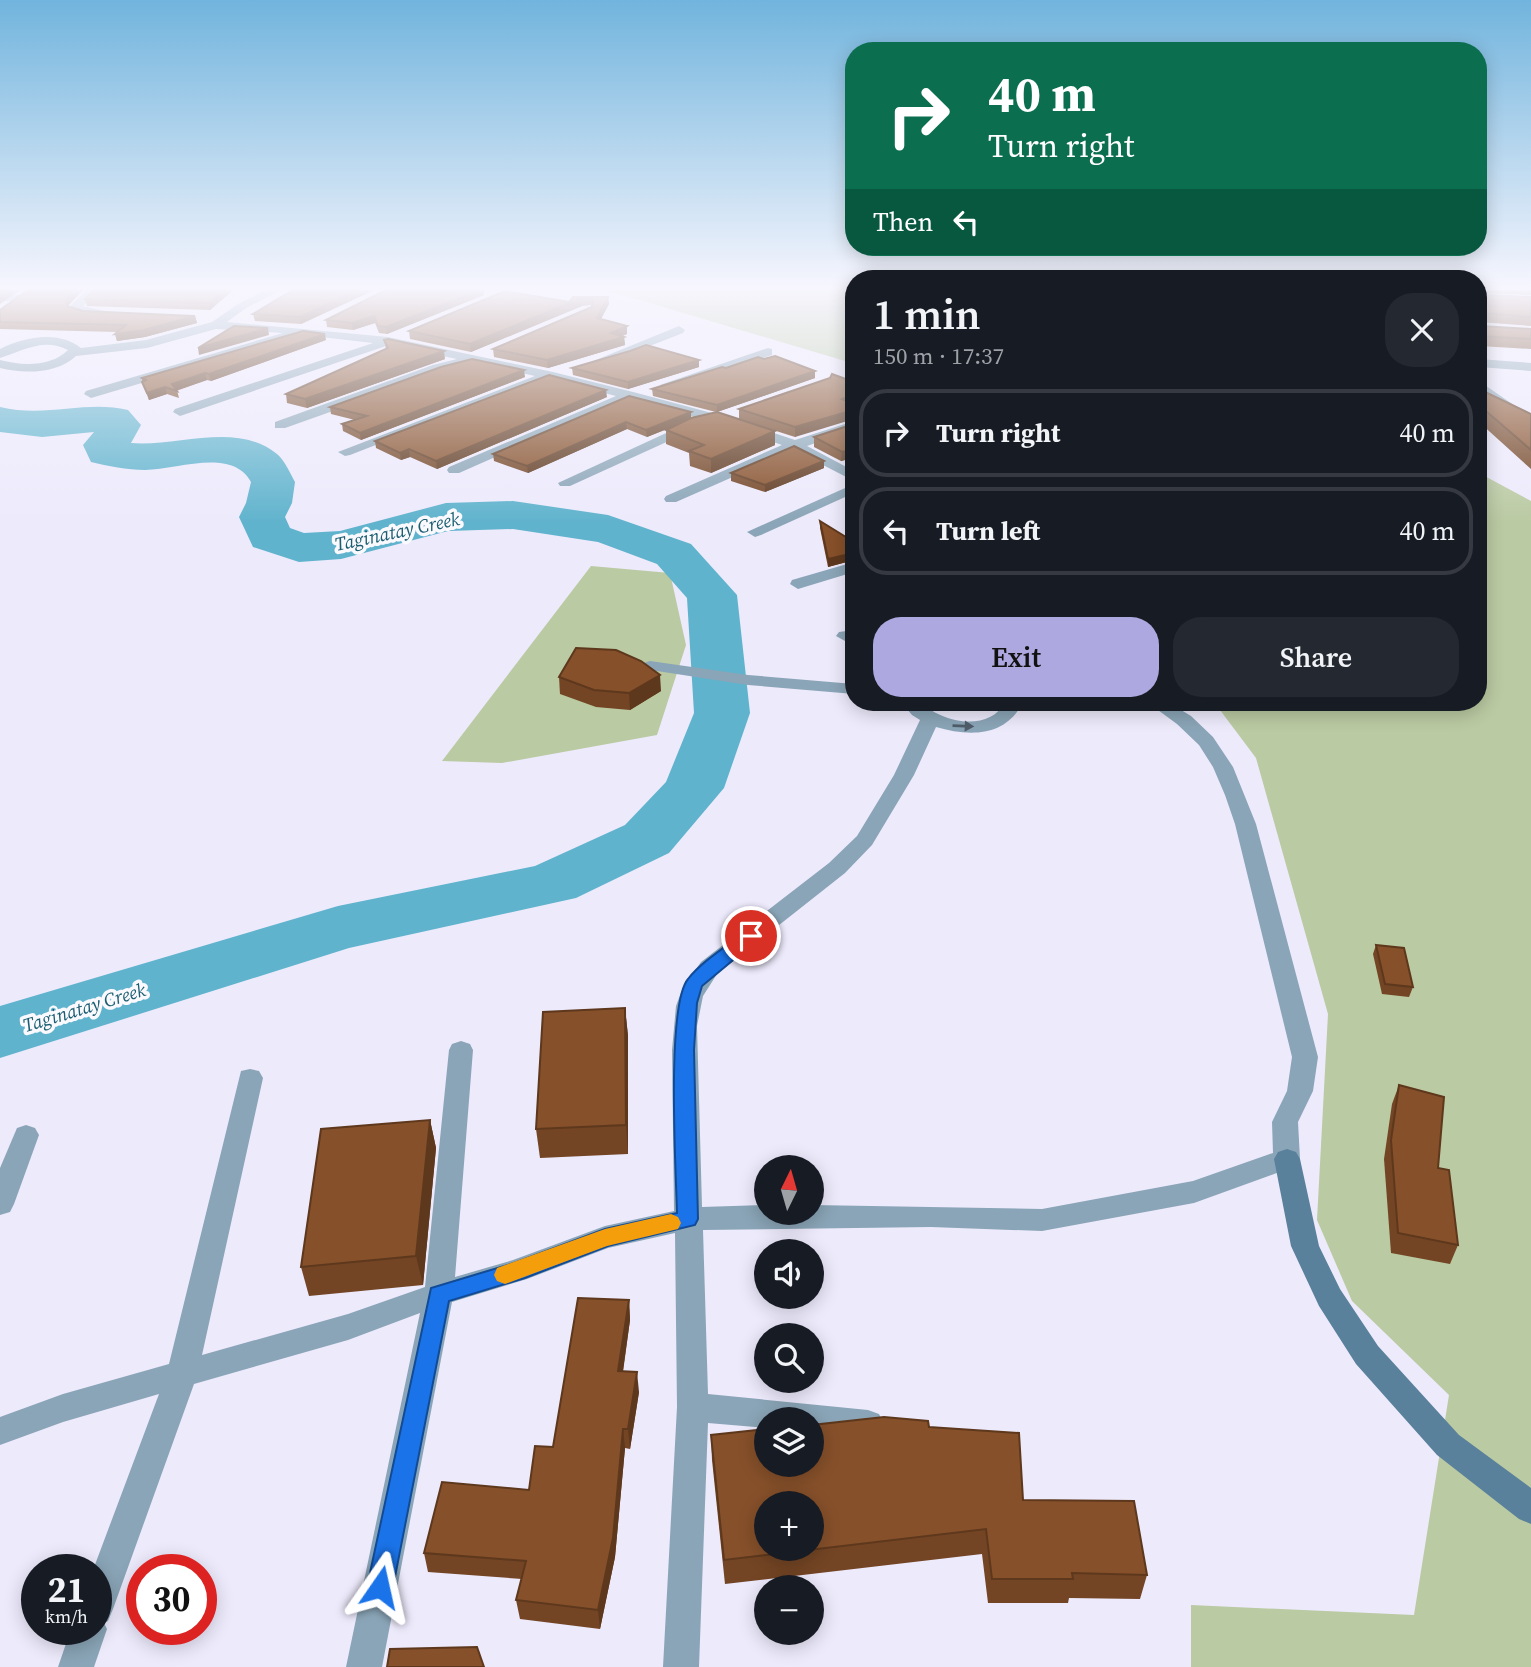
<!DOCTYPE html>
<meta charset="utf-8">
<style>
body{margin:0;font-family:"Source Serif 4",serif;background:#242831;color:#f1f3f6;height:100vh;display:flex;flex-direction:column;font-size:26px;white-space:nowrap}
*{box-sizing:border-box;margin:0}
p{font-size:23px;color:#9ea1a6}
.icon{flex:none;width:38px;height:38px;fill:none;stroke:currentColor;stroke-width:2;stroke-linecap:round;stroke-linejoin:round}
.map{position:relative;flex:1;overflow:hidden}
.side{position:absolute;left:845px;top:270px;width:642px;height:441px;display:flex;flex-direction:column;background:#171b24;border-radius:28px;box-shadow:0 4px 18px #0003}
.side>*{flex:none}
.hud{position:absolute;left:845px;top:42px;width:642px;height:214px;border-radius:28px;box-shadow:0 4px 18px #0003;background:#0b6e4f;color:#fff;overflow:hidden}
.needle{width:46px;rotate:5deg}
.controls{position:absolute;left:754px;top:1155px;display:grid;gap:14px}
.controls a{display:grid;place-items:center;width:70px;height:70px;border-radius:50%;background:#171b24;box-shadow:0 4px 18px #0003;font-size:35px}
.speed{position:absolute;left:21px;top:1554px;display:flex;gap:14px;font-size:35px;font-weight:700;text-align:center}
.speed>*{display:grid;place-content:center;width:91px;height:91px;border-radius:50%;background:#171b24;box-shadow:0 4px 18px #0003;line-height:1}
.speed small{font-size:18px;font-weight:400}
.speed .limit{border:10px solid #d22;background:#fff;color:#111}
.pin{position:absolute;display:grid;place-items:center;width:60px;height:60px;color:#fff;margin:-30px;border:4px solid #fff;border-radius:50%;box-shadow:0 2px 7px #0007}
.me{position:absolute;width:77px;margin:-38px;rotate:11deg;stroke-linejoin:round;filter:drop-shadow(0 0 5px #0008)}
.turn{display:flex;align-items:center;gap:24px;height:147px;padding:0 28px;font-size:32px}
.turn .icon{width:91px;height:91px;stroke-width:2.5}
.turn b{display:block;font-size:49px;line-height:60px}
.then{display:flex;align-items:center;height:66px;padding:0 28px;background:#0003;gap:14px;font-size:26px}
.round{display:grid;place-items:center;flex:none;width:74px;height:74px;border-radius:28px;background:#242831}
.head{display:flex;align-items:center;justify-content:space-between;height:119px;padding:0 28px}
h1{font-size:42px;font-weight:600;line-height:52px}
.cta{display:flex;gap:14px;margin-top:auto;padding:14px 28px}
.cta a{flex:1;height:80px;border-radius:28px;background:#ada8e0;color:#111;font-size:28px;font-weight:600;line-height:80px;text-align:center}
.cta a+a{background:#242831;color:#f1f3f6}
ul{padding:0;list-style:none}
li{display:flex;align-items:center;gap:21px;height:88px;margin:0 14px 10px;padding:0 14px;border:4px solid #363941;border-radius:28px}
li div{flex:1}
li b{display:block;font-size:26px}
li em{font-style:normal}
.map>svg:first-child{display:block}
.green{fill:#bacaa2}
.lines{fill:none;stroke-linecap:round;stroke-linejoin:round}
.river{fill:#60b3cd;fill-rule:evenodd}
.lane{fill:#8aa5b7;fill-rule:evenodd}
.street{fill:#8aa5b7;fill-rule:evenodd}
.secondary{fill:#5a819c;fill-rule:evenodd}
.wall{fill:#734524}
.shaded-wall{fill:#5e381d}
.building{fill:#86502a;stroke:#5e381d;stroke-width:2;fill-rule:evenodd}
.oneway{fill:#505d6a}
.route{fill:#1a73e8;stroke:#114b97;stroke-width:2}
.slow{fill:#f59e0b}
.labels{text-anchor:middle;dominant-baseline:central;stroke-width:7;stroke-linejoin:round;paint-order:stroke}
.water-label{font-size:19px;font-style:italic;fill:#1b5e71;stroke:#faf9fe}
</style>
<div class="map">
<svg width="1531" height="1667" viewBox="0 0 1531 1667">
<rect width="100%" height="100%" fill="#edeafc"/>
<g class="green">
<polygon points="606,290 854,290 854,366 845,361"/>
<polygon points="1479,473 1531,501 1531,1667 1191,1667 1191,1605 1414,1615 1449,1395 1352,1301 1317,1220 1328,1014 1256,758 1214,702 1479,702"/>
<polygon points="591,566 670,573 686,645 657,735 502,763 442,761"/>
</g>
<g class="lines">
<path class="river" d="M 0,407 C 46,418 86,400 128,410 L 141,425 L 131,443 C 177,447 237,421 277,454 C 285,461 290,473 295,482 L 292,503 L 285,517 L 290,528 L 304,533 L 340,531 L 446,503 L 513,501 L 608,515 L 691,544 L 737,595 L 750,713 L 724,788 L 669,853 L 576,898 L 349,948 L 0,1058 L 0,1006 L 338,906 L 535,866 L 625,825 L 666,782 L 694,713 L 687,598 L 657,564 L 598,542 L 513,529 L 448,531 L 341,559 L 299,562 L 253,547 L 239,517 L 246,503 L 251,482 C 232,447 177,470 145,470 C 127,470 108,466 91,462 L 83,445 L 94,432 L 42,437 L 0,432 Z"/>
<polygon class="lane" points="650,661 748,675 854,684 854,694 748,685 644,669 642,666 644,663"/>
<g class="street">
<polygon points="87,290 100,290 83,306 104,311 104,315 74,311 68,308"/>
<path d="M 266,290 L 281,290 L 246,308 L 227,322 L 388,337 L 553,372 L 637,393 L 723,416 L 795,440 L 854,421 L 854,430 L 807,446 L 854,471 L 854,481 L 794,450 L 676,502 L 666,502 L 664,499 L 666,496 L 782,445 L 713,422 L 631,400 L 611,406 L 459,473 L 449,473 L 447,470 L 449,467 L 616,396 L 553,380 L 530,385 L 350,455 L 345,456 L 338,452 L 535,376 L 471,362 L 285,428 L 275,428 L 275,422 L 433,365 L 457,359 L 389,345 L 180,416 L 173,412 L 175,409 L 373,343 L 295,334 L 294,338 L 91,398 L 84,394 L 86,391 L 283,333 L 216,329 L 147,348 L 76,356 C 57,374 24,374 0,368 L 0,360 C 22,366 51,367 68,350 C 44,337 22,351 0,358 L 0,349 C 23,337 59,330 81,348 L 146,340 L 212,322 L 238,304 Z"/>
<polygon points="0,295 19,295 25,298 19,301 0,301"/>
<polygon points="679,326 685,330 683,333 601,365 597,366 591,362"/>
<polygon points="768,348 772,349 772,355 671,388 666,389 660,385"/>
<polygon points="1479,359 1531,363 1531,371 1479,367"/>
<polygon points="1479,381 1531,417 1531,427 1499,409 1479,391"/>
<polygon points="690,422 697,426 695,429 570,486 560,486 558,483"/>
<polygon points="854,484 854,493 761,535 755,537 747,532"/>
<polygon points="854,562 854,572 798,589 790,584 792,580"/>
<polygon points="854,630 854,640 845,641 836,636 839,632"/>
<path d="M 901,702 C 906,702 913,701 918,702 C 923,703 930,710 936,713 C 959,725 992,727 1005,702 L 1023,702 C 1006,737 970,737 936,727 L 914,775 L 872,845 L 845,873 L 717,974 L 703,996 L 697,1026 L 702,1207 L 766,1205 L 766,1213 L 812,1213 L 812,1205 L 1042,1209 L 1193,1181 L 1273,1153 L 1272,1122 L 1287,1091 L 1292,1057 L 1235,824 L 1225,795 L 1213,767 L 1199,745 L 1177,724 L 1147,702 L 1168,702 L 1191,716 L 1213,737 L 1233,767 L 1256,824 L 1318,1057 L 1313,1091 L 1298,1122 L 1300,1159 L 1296,1166 L 1194,1203 L 1042,1231 L 931,1227 L 703,1230 L 708,1394 L 868,1410 L 879,1414 L 884,1424 L 879,1434 L 868,1438 L 812,1433 L 812,1419 L 766,1419 L 766,1428 L 708,1423 L 699,1667 L 663,1667 L 677,1407 L 675,1233 L 608,1248 L 527,1279 L 452,1302 L 382,1667 L 346,1667 L 420,1313 L 348,1340 L 194,1384 L 113,1609 L 108,1621 L 104,1623 L 107,1629 L 94,1667 L 58,1667 L 71,1629 L 96,1629 L 96,1570 L 93,1570 L 159,1394 L 63,1422 L 0,1445 L 0,1417 L 63,1394 L 169,1364 L 241,1071 L 250,1069 L 259,1071 L 263,1078 L 202,1355 L 348,1314 L 425,1287 L 449,1050 L 452,1044 L 461,1041 L 470,1044 L 473,1050 L 455,1277 L 513,1260 L 605,1226 L 674,1211 L 672,1050 L 676,1006 L 683,987 L 701,962 L 829,863 L 857,836 L 894,775 L 920,720 L 912,715 Z"/>
<polygon points="26,1125 35,1128 39,1135 14,1204 10,1212 0,1215 0,1168 17,1128"/>
</g>
<polygon class="secondary" points="1287,1149 1296,1152 1300,1159 1319,1246 1340,1289 1378,1346 1459,1435 1531,1488 1531,1524 1519,1519 1437,1455 1356,1364 1319,1306 1291,1246 1274,1159 1278,1152"/>
</g>
<g class="wall">
<polygon points="28,290 83,290 68,306 83,311 195,316 197,323 145,337 117,341 115,334 117,332 0,329 0,310"/>
<polygon points="95,290 233,290 210,310 87,306 85,299"/>
<polygon points="293,290 374,290 301,324 255,321 253,314"/>
<polygon points="1479,290 1531,290 1531,295 1481,293 1481,295 1531,297 1531,326 1479,322 1479,324 1481,326 1531,329 1531,349 1479,346"/>
<polygon points="484,295 387,334 379,333 375,323 353,330 327,327 326,320"/>
<polygon points="573,297 608,297 609,304 601,319 627,334 622,336 624,337 625,345 548,368 494,357 493,349 592,306 591,305 582,306 471,352 410,339 409,331 569,302"/>
<polygon points="326,340 211,381 207,380 177,390 179,398 167,394 149,400 142,382 142,378"/>
<polygon points="384,340 445,359 307,408 287,403 286,394 386,349"/>
<polygon points="630,351 699,360 699,367 628,389 573,375 572,368"/>
<polygon points="726,368 815,378 717,412 775,431 775,445 711,473 690,466 689,453 666,444 666,430 685,422 647,437 627,429 528,473 494,461 493,454 629,396 691,419 716,412 653,396 652,389"/>
<polygon points="525,377 361,440 343,431 342,424 355,420 331,414 330,407"/>
<polygon points="854,382 795,437 739,419 739,409"/>
<polygon points="1479,389 1531,414 1531,469 1479,422"/>
<polygon points="607,397 437,469 410,457 401,460 376,448 375,441"/>
<polygon points="854,424 854,466 845,460 841,461 814,447 814,437"/>
<polygon points="824,468 765,492 731,481 731,473"/>
<polygon points="820,521 854,542 854,560 828,567 820,528"/>
<polygon points="854,566 854,577 845,577 845,570"/>
<polygon points="559,677 661,691 630,710 596,707 560,694"/>
<polygon points="1376,945 1413,987 1409,997 1382,994 1373,954"/>
<polygon points="625,1008 628,1036 628,1154 540,1158 536,1129"/>
<polygon points="1399,1085 1438,1168 1458,1245 1450,1264 1391,1253 1384,1159 1392,1104"/>
<polygon points="430,1120 436,1148 423,1285 309,1296 301,1267"/>
<polygon points="629,1300 630,1320 623,1372 639,1392 630,1449 625,1448 615,1557 600,1629 520,1619 516,1600 522,1579 428,1572 424,1553 529,1490 553,1447"/>
<polygon points="929,1427 1023,1500 1147,1575 1140,1599 1069,1598 1068,1603 988,1603 982,1554 725,1584 712,1460 711,1435"/>
</g>
<g class="shaded-wall">
<polygon points="8,290 20,290 0,304 0,296"/>
<polygon points="75,290 83,290 67,306 66,299"/>
<polygon points="224,290 233,290 210,310 209,303"/>
<polygon points="358,290 374,290 301,324 300,317"/>
<polygon points="480,290 484,290 484,295 387,334 386,327"/>
<polygon points="608,297 609,304 597,326 597,318"/>
<polygon points="581,298 582,306 471,352 470,344"/>
<polygon points="195,316 197,323 145,337 117,341 115,334"/>
<polygon points="374,316 375,323 353,330 352,323"/>
<polygon points="627,326 627,334 611,341 624,337 625,345 548,368 547,360"/>
<polygon points="268,328 269,335 199,355 198,348"/>
<polygon points="325,334 326,340 211,381 209,374"/>
<polygon points="444,351 445,359 307,408 305,399"/>
<polygon points="699,360 699,367 628,389 628,382"/>
<polygon points="524,370 525,377 361,440 360,433"/>
<polygon points="815,371 815,378 717,412 717,405"/>
<polygon points="205,373 207,380 176,391 172,384"/>
<polygon points="165,387 167,394 149,400 147,393"/>
<polygon points="606,390 607,397 437,469 436,461"/>
<polygon points="854,395 854,404 842,399"/>
<polygon points="854,410 854,419 795,437 795,427"/>
<polygon points="691,412 691,419 647,437 646,430"/>
<polygon points="626,422 627,429 528,473 527,466"/>
<polygon points="775,431 775,445 711,473 711,459"/>
<polygon points="409,449 410,457 401,460 400,453"/>
<polygon points="845,451 845,460 841,461 842,452"/>
<polygon points="824,461 824,468 765,492 765,485"/>
<polygon points="854,553 854,560 828,567 828,559"/>
<polygon points="660,675 661,691 630,710 629,693"/>
<polygon points="625,1008 628,1036 628,1154 626,1125"/>
<polygon points="430,1120 436,1148 423,1285 416,1256"/>
<polygon points="629,1300 630,1320 620,1391 618,1371"/>
<polygon points="637,1372 639,1392 630,1449 628,1429"/>
<polygon points="623,1429 625,1448 615,1557 600,1629 598,1610"/>
</g>
<g class="building">
<polygon points="0,290 8,290 0,296"/>
<polygon points="28,290 75,290 66,299 67,306 83,311 195,316 144,330 115,334 126,325 0,322 0,310"/>
<polygon points="95,290 224,290 209,303 85,299"/>
<polygon points="293,290 358,290 300,317 253,314"/>
<polygon points="386,290 480,290 386,327 378,326 374,316 352,323 326,320"/>
<polygon points="1479,290 1481,290 1481,295 1531,297 1531,317 1482,313 1479,324 1481,326 1531,329 1531,339 1479,336"/>
<polygon points="505,291 569,302 573,297 608,297 597,318 627,326 611,333 624,337 547,360 493,349 592,307 593,300 590,298 581,298 470,344 409,331"/>
<polygon points="234,326 268,328 198,348"/>
<polygon points="303,331 325,334 209,374 205,373 172,384 177,391 165,387 147,393 142,382 146,380 142,378"/>
<polygon points="388,339 444,351 305,399 286,394 388,348 384,340"/>
<polygon points="646,345 699,360 628,382 572,368 630,351"/>
<polygon points="775,356 815,371 717,405 652,389 722,367 726,368 758,357 764,359"/>
<polygon points="472,359 524,370 360,433 342,424 367,416 330,407 441,367"/>
<polygon points="832,374 854,382 854,395 842,399 854,404 854,410 795,427 739,409 830,378"/>
<polygon points="549,375 606,390 436,461 409,449 400,453 375,441"/>
<polygon points="1479,389 1531,414 1531,450 1479,405"/>
<polygon points="629,396 691,412 646,430 626,422 527,466 493,454"/>
<polygon points="717,412 775,431 711,459 689,451 704,445 666,430 691,418"/>
<polygon points="854,424 854,456 845,451 842,452 814,437"/>
<polygon points="794,446 824,461 765,485 731,473"/>
<polygon points="820,521 854,542 854,553 828,559"/>
<polygon points="576,648 616,650 641,661 660,675 629,693 594,690 559,677"/>
<polygon points="1376,945 1404,948 1413,987 1385,984"/>
<polygon points="625,1008 626,1125 536,1129 543,1012"/>
<polygon points="1399,1085 1444,1097 1438,1168 1449,1170 1458,1245 1398,1233 1391,1140"/>
<polygon points="430,1120 416,1256 301,1267 321,1129"/>
<polygon points="578,1298 629,1300 618,1371 637,1372 628,1429 623,1429 613,1538 598,1610 516,1600 526,1561 424,1553 442,1482 529,1490 535,1446 553,1447"/>
<path d="M 884,1417 L 928,1421 L 929,1427 L 1019,1433 L 1023,1500 L 1134,1501 L 1147,1575 L 1072,1573 L 1073,1579 L 992,1579 L 986,1529 L 724,1560 L 711,1435 L 766,1429 L 766,1465 L 812,1465 L 812,1425 ZM 766,1503 L 812,1503 L 812,1549 L 766,1549 Z"/>
<polygon points="477,1647 484,1667 387,1667 390,1649"/>
</g>
<defs><path id="oneway-solid" d="M-6-.8H1V-3.2L6.5 0L1 3.2V.8H-6Z" transform="scale(1.75)"/></defs>
<use class="oneway" href="#oneway-solid" transform="translate(963 726) rotate(2)"/>
<linearGradient id="sky" x2="0" y2="1"><stop stop-color="#71b4dd"/><stop offset="0.55" stop-color="#f7f6fe"/><stop offset="1" stop-color="#f7f6fe" stop-opacity="0"/></linearGradient>
<rect width="1531" height="523" fill="url(#sky)"/>
<path class="route" d="M 751,930 L 760,936 L 757,940 L 702,986 L 697,1003 L 694,1050 L 698,1219 L 695,1225 L 608,1246 L 525,1278 L 449,1301 L 393,1587 L 389,1596 L 380,1600 L 371,1596 L 367,1587 L 431,1288 L 514,1263 L 605,1229 L 677,1213 C 676,1171 666,1006 688,979 C 702,961 727,946 745,932 Z"/>
<polygon class="slow" points="671,1214 678,1217 681,1223 678,1229 607,1246 505,1284 497,1281 494,1275 497,1268 605,1229"/>
<g class="labels">
<g class="water-label">
<text transform="translate(397 531) rotate(-12)">Taginatay Creek</text>
<text transform="translate(84 1007) rotate(-17)">Taginatay Creek</text>
</g>
</g>
</svg>
<div class="controls">
<a><svg class="needle" viewBox="-14 -14 28 28"><path d="M0-13l5 13h-10z" fill="#e53935"/><path d="M0 13l5-13h-10z" fill="#9ea1a6"/></svg></a>
<a><svg class="icon" aria-label="sound" viewBox="0 0 24 24"><path d="M4 9h4l5-4v14l-5-4H4zM17 9q2 3 0 6"/></svg></a>
<a><svg class="icon" aria-label="search" viewBox="0 0 24 24"><circle cx="10" cy="10" r="6"/><path d="M15 15l6 6"/></svg></a>
<a><svg class="icon" aria-label="layers" viewBox="0 0 24 24"><path d="M12 4l9 5-9 5-9-5zM3 14l9 5 9-5"/></svg></a>
<a>+</a>
<a>−</a>
</div>
<div class="speed"><div>21<small>km/h</small></div><div class="limit">30</div></div>
<div class="pin" style="left:751px;top:936px;background:#d93025"><svg class="icon" aria-label="arrive" viewBox="0 0 24 24"><path d="M6 21V4h12l-3 4 3 4H6"/></svg></div>
<svg class="me" style="left:380px;top:1587px" viewBox="-20 -20 40 40"><path d="M0-17L14 15 0 8-14 15z" fill="#1a73e8" stroke="#fff" stroke-width="4"/></svg>
<div class="hud">
<div class="turn"><svg class="icon" aria-label="right" viewBox="0 0 24 24"><path d="M7 20v-9h11M14 6l5 5-5 5"/></svg><div><b>40 m</b>Turn right</div></div>
<div class="then">Then<svg class="icon" aria-label="left" viewBox="0 0 24 24"><path d="M17 20v-9H6M10 6l-5 5 5 5"/></svg></div>
</div>
<section class="side">
<div class="head"><div><h1>1 min</h1><p>150 m · 17:37</p></div><a class="round"><svg class="icon" aria-label="close" viewBox="0 0 24 24"><path d="M6 6l12 12M18 6L6 18"/></svg></a></div>
<ul>
<li><svg class="icon" aria-label="right" viewBox="0 0 24 24"><path d="M7 20v-9h11M14 6l5 5-5 5"/></svg><div><b>Turn right</b></div><em>40 m</em></li>
<li><svg class="icon" aria-label="left" viewBox="0 0 24 24"><path d="M17 20v-9H6M10 6l-5 5 5 5"/></svg><div><b>Turn left</b></div><em>40 m</em></li>
</ul>
<div class="cta"><a>Exit</a><a>Share</a></div>
</section>
</div>
